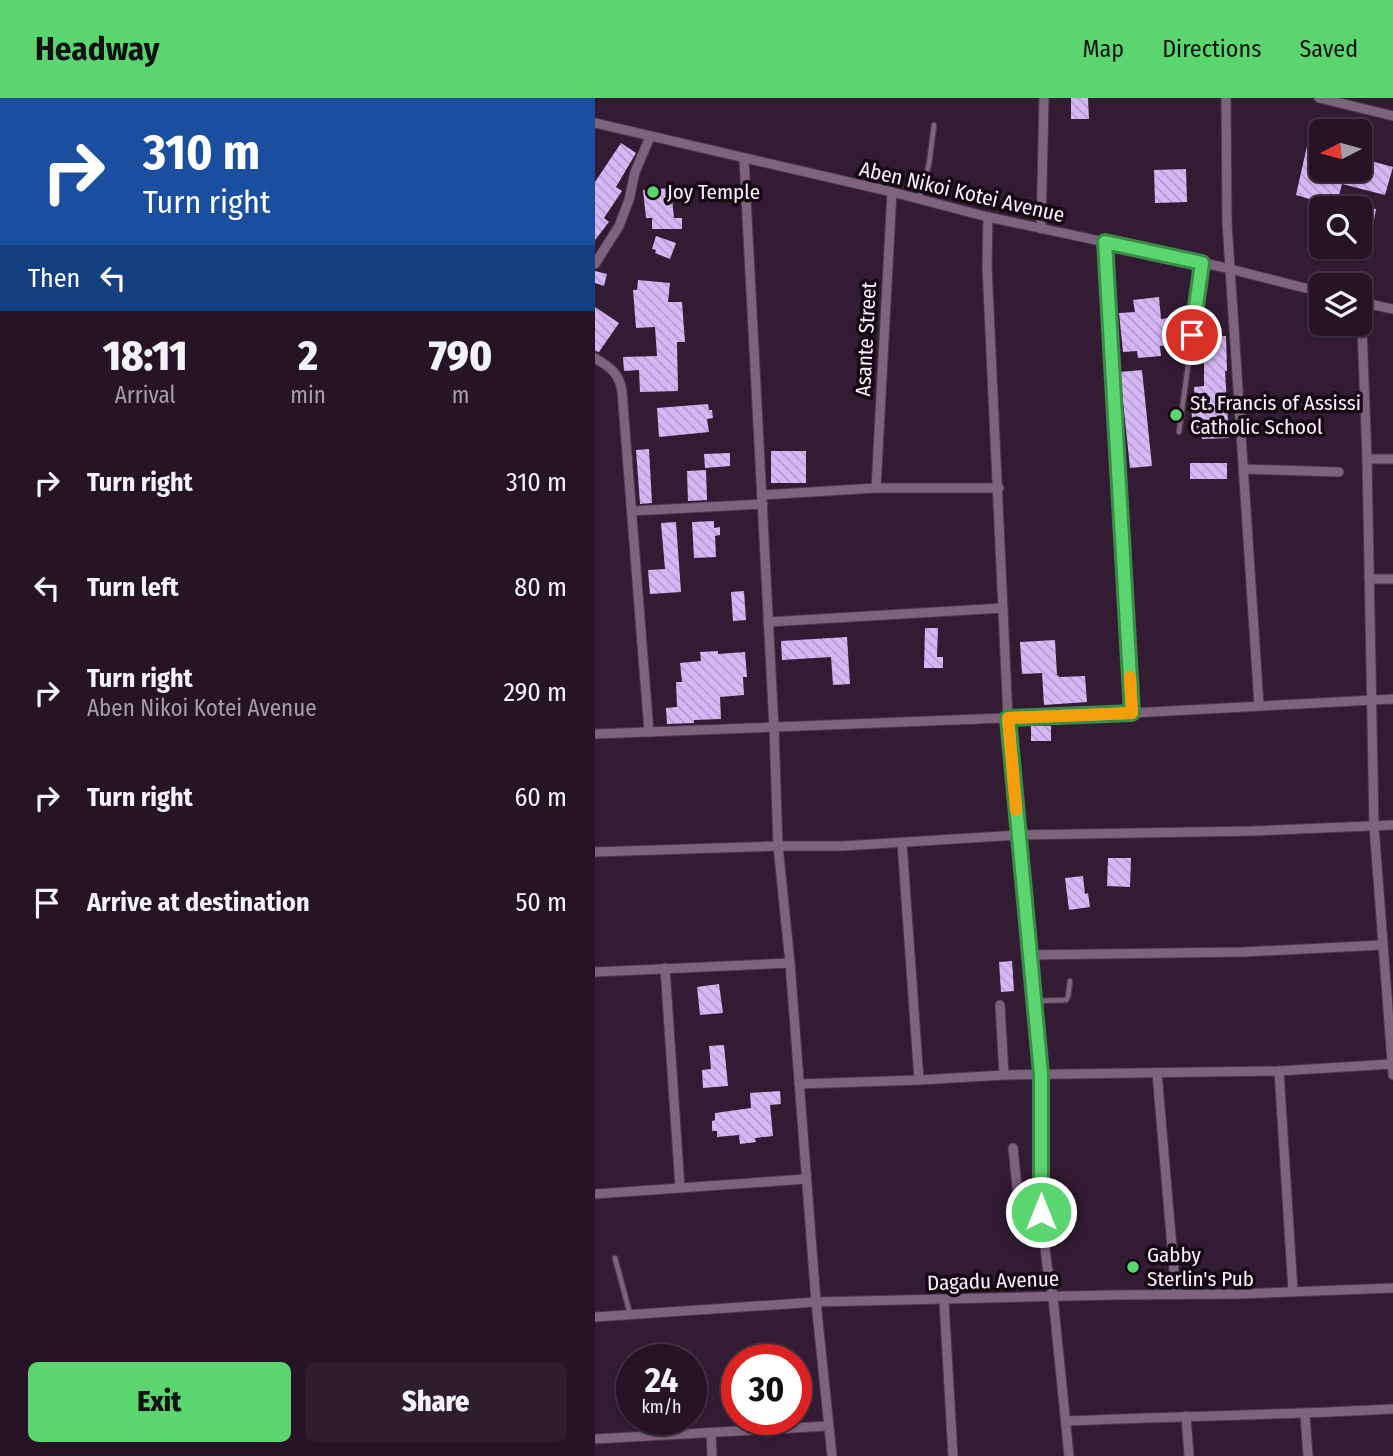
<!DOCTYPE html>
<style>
body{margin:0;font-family:"Fira Sans Condensed",sans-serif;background:#2e1d2e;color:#f1f3f6;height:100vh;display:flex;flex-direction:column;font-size:26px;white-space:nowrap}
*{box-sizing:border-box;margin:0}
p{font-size:23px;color:#a49ea7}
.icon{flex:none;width:38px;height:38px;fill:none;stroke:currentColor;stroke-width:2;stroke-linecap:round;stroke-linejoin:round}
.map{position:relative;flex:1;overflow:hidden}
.drawer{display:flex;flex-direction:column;background:#261426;width:595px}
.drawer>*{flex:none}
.banner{background:#1a4fa0;color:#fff;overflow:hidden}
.needle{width:46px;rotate:264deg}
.tools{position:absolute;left:714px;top:21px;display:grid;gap:14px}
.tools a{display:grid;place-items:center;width:63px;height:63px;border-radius:10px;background:#261426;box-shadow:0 2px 5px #0004,0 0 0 2px #423343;font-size:35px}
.speed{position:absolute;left:21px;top:1246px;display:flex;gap:14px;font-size:35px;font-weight:700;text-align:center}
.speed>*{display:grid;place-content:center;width:91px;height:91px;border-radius:50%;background:#261426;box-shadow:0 2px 5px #0004,0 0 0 2px #423343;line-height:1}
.speed small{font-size:18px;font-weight:400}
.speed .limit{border:10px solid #d22;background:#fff;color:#111}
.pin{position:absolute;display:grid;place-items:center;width:60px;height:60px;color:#fff;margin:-30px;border:4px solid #fff;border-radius:50%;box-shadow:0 2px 7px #0007}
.me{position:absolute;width:77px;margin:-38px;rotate:0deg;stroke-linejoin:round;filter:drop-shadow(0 0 5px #0008)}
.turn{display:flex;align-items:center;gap:24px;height:147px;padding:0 28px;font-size:32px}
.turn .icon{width:91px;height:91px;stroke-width:2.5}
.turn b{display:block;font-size:49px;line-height:60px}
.then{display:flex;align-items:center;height:66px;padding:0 28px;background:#0003;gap:14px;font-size:26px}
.eta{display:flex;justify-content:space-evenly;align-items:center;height:119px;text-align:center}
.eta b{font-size:42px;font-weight:800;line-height:49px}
.cta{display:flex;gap:14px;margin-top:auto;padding:14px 28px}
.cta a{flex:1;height:80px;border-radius:10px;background:#5ad56f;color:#111;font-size:28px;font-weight:800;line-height:80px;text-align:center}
.cta a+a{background:#2e1d2e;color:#f1f3f6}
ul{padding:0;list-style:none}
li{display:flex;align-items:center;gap:21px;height:105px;padding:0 28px}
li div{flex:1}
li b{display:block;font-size:26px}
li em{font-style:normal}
header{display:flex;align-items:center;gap:42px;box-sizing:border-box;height:98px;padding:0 35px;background:#5ad56f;color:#111}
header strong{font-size:33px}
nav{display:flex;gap:38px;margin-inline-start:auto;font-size:24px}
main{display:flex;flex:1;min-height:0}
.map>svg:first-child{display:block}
.building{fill:url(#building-back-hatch)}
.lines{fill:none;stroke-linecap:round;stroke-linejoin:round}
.service-casing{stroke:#4c384c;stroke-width:7}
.minor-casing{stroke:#4c384c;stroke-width:11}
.service{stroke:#7f637e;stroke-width:4.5}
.minor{stroke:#7f637e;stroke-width:9}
.route-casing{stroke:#3a8a48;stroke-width:18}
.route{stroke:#5ad56f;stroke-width:12}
.slow{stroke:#f59e0b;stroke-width:12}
.poi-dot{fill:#5ad56f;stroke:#150a14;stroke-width:2.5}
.labels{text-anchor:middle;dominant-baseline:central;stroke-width:7;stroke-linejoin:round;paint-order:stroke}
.poi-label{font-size:21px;fill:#ffeefe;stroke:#150a14;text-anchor:start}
.street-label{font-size:21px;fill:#ffeefe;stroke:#150a14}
</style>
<header>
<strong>Headway</strong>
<nav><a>Map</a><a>Directions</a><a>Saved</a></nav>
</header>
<main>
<section class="drawer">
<div class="banner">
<div class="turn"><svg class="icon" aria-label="right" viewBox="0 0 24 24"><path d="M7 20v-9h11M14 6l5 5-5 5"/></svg><div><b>310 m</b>Turn right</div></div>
<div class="then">Then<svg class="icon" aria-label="left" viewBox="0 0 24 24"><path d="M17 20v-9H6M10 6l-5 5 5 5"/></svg></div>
</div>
<div class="eta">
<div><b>18:11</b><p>Arrival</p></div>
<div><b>2</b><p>min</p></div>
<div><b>790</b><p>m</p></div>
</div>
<ul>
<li><svg class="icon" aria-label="right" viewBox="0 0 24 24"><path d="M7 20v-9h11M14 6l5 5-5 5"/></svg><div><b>Turn right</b></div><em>310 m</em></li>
<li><svg class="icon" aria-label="left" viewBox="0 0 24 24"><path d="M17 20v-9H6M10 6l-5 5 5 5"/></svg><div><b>Turn left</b></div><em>80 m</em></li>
<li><svg class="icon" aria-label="right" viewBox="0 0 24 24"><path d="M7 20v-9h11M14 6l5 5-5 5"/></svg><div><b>Turn right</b><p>Aben Nikoi Kotei Avenue</p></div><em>290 m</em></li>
<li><svg class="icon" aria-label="right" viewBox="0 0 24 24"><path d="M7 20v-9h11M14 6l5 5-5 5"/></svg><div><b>Turn right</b></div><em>60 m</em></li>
<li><svg class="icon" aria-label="arrive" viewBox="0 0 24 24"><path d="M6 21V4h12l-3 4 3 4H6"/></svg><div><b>Arrive at destination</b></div><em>50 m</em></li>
</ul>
<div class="cta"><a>Exit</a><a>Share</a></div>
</section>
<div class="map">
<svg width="798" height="1358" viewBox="0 0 798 1358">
<defs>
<pattern id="building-back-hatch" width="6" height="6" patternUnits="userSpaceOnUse" patternTransform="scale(1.75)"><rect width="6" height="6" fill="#d6b7f6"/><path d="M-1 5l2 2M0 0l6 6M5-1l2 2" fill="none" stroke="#b49bcc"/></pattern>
</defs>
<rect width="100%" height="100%" fill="#331b33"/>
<g class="building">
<polygon points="476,0 493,0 494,21 476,21"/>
<polygon points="26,45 41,55 21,89 27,93 9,120 14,124 0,142 0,84"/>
<polygon points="712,48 726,51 726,72 765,72 765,60 798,69 790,97 747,86 741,109 701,97"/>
<polygon points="591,71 592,104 560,105 559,72"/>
<polygon points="76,90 79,120 87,120 87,131 57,131 57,120 51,120 48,92"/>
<polygon points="765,108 781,111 772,162 739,157 741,149 765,149"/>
<polygon points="61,138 81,145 75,161 60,155 61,152 57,151"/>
<polygon points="0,173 12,176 9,188 0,185"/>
<polygon points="43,182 75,185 73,204 87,204 90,244 82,244 83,293 45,294 44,272 29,273 28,259 62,258 60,229 41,230 38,192 42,192"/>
<polygon points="564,199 566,221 574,220 577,247 565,248 566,258 543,260 542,253 528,254 524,215 540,214 538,202"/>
<polygon points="0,209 24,225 4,254 0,253"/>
<polygon points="624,230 624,238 631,238 632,273 630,273 634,340 607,341 606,332 598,333 596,306 600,306 599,289 609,288 609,231"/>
<polygon points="547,272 557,368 535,370 525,274"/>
<polygon points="113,306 114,312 117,312 118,320 112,321 114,334 64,339 62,310"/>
<polygon points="54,351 57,405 45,406 41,352"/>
<rect x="176" y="353" width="35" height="32"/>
<polygon points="135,355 135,368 110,370 109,356"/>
<rect x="595" y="365" width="37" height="16"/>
<polygon points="111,372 112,402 93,403 92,373"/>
<polygon points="119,423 119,430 125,429 125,437 120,438 121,459 99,460 97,424"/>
<polygon points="81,424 86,494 55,496 53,472 70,471 66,425"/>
<polygon points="149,493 151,522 138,523 136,494"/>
<polygon points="330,530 343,530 342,559 348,559 348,570 329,570"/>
<polygon points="252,539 255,586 238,587 236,559 187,562 186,543"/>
<polygon points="460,542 462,577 465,579 490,578 492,604 449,607 447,575 427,576 425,544"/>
<polygon points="123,553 123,556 150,554 152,579 148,579 149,597 125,599 126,621 99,622 99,625 72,626 71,610 82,609 81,584 87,584 85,565 106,563 105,554"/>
<rect x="436" y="628" width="20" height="15"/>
<polygon points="513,760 536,760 535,789 512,788"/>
<polygon points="488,778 490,796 493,795 495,809 474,812 470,780"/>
<polygon points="417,863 419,893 406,894 404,864"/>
<polygon points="124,886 128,915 105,917 102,889"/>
<polygon points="129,947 133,988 108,990 107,972 116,971 114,948"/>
<polygon points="185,993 186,1006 175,1007 178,1038 160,1040 161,1044 145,1046 144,1037 122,1039 122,1033 117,1033 117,1023 120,1022 120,1015 156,1010 155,995"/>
</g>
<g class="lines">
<g class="service-casing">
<g id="service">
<polyline points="324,100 334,66 339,27"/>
<polyline points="584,334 607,165"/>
<polyline points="439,903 471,902 473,899 475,883"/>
<polyline points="20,1160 35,1216"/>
</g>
</g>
<g class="minor-casing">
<g id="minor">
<polyline points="631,0 632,125 664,607"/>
<polyline points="724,0 798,18"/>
<polyline points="0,25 297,94 393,119 627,169 726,194"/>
<polyline points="149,61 179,630 183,748 195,865 221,1204 237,1358"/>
<polyline points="393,119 392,168 413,620 446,976 446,1114 452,1167 458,1199 474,1358"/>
<polyline points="446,131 449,0"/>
<polyline points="510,144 537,615"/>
<polyline points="0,166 24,128 34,102 40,74 55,39"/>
<polyline points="765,204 798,211"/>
<polyline points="766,204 772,361 779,728 798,977"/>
<path d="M 0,260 C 15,269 24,275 27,293 L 54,634"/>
<polyline points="772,361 798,361"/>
<polyline points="649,371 744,374"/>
<polyline points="281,390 297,94"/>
<polyline points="167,397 281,390 404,390"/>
<polyline points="37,413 168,406"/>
<polyline points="774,481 798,481"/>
<polyline points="173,524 408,510"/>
<polyline points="0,636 537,615 798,601"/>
<polyline points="307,745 324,982"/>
<polyline points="0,754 183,748 247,748 424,737 658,733 798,727"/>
<polyline points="433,857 648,854 787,847"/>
<polyline points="70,870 85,1090"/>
<polyline points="0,874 195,865"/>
<polyline points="405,907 409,977"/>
<polyline points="684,973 698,1193"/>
<polyline points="562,975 581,1196"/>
<polyline points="204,986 324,982 409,977 684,973 797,966"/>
<polyline points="418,1050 424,1109 430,1115 446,1114"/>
<polyline points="0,1096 211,1081"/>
<polyline points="349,1203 358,1358"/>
<polyline points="0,1219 221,1204 517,1197 643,1196 798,1190"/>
<polyline points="710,1317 713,1358"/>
<polyline points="591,1318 594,1358"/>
<path d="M 472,1323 C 581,1318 689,1317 798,1311"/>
<polyline points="116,1335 117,1358"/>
<polyline points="0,1341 233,1328"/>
</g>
</g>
<use href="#service" class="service"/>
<use href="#minor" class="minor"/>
</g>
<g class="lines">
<g class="route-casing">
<polyline id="route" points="446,1114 446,976 413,620 537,615 510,144 607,165 597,237"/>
</g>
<use href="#route" class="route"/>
<polyline class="slow" points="421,712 413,620 537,615 535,579"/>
</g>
<g class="poi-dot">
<circle cx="58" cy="94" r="7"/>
<circle cx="581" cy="317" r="7"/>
<circle cx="538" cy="1169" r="7"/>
</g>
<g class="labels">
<g class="poi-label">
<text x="72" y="94">Joy Temple</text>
<text x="595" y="305">St. Francis of Assissi<tspan x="595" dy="24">Catholic School</tspan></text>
<text x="552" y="1157">Gabby<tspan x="552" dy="24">Sterlin's Pub</tspan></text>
</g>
<g class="street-label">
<text transform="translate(367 94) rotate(13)">Aben Nikoi Kotei Avenue</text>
<text transform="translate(271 241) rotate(-87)">Asante Street</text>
<text transform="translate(398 1183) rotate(-2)">Dagadu Avenue</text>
</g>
</g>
</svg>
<div class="tools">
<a><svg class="needle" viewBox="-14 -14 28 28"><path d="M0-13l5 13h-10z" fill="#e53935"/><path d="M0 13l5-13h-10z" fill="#a49ea7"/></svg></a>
<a><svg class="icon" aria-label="search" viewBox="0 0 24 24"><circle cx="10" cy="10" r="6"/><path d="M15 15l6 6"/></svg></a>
<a><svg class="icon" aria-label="layers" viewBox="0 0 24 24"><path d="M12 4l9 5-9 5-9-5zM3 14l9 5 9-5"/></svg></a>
</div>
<div class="speed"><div>24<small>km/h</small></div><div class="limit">30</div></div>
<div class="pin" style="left:597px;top:237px;background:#d93025"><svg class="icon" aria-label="arrive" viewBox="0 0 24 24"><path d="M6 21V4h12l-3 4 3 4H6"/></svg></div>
<svg class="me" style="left:446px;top:1114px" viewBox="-20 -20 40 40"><circle r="17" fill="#5ad56f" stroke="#fff" stroke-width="3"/><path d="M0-11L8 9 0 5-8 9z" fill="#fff"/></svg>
</div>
</main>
